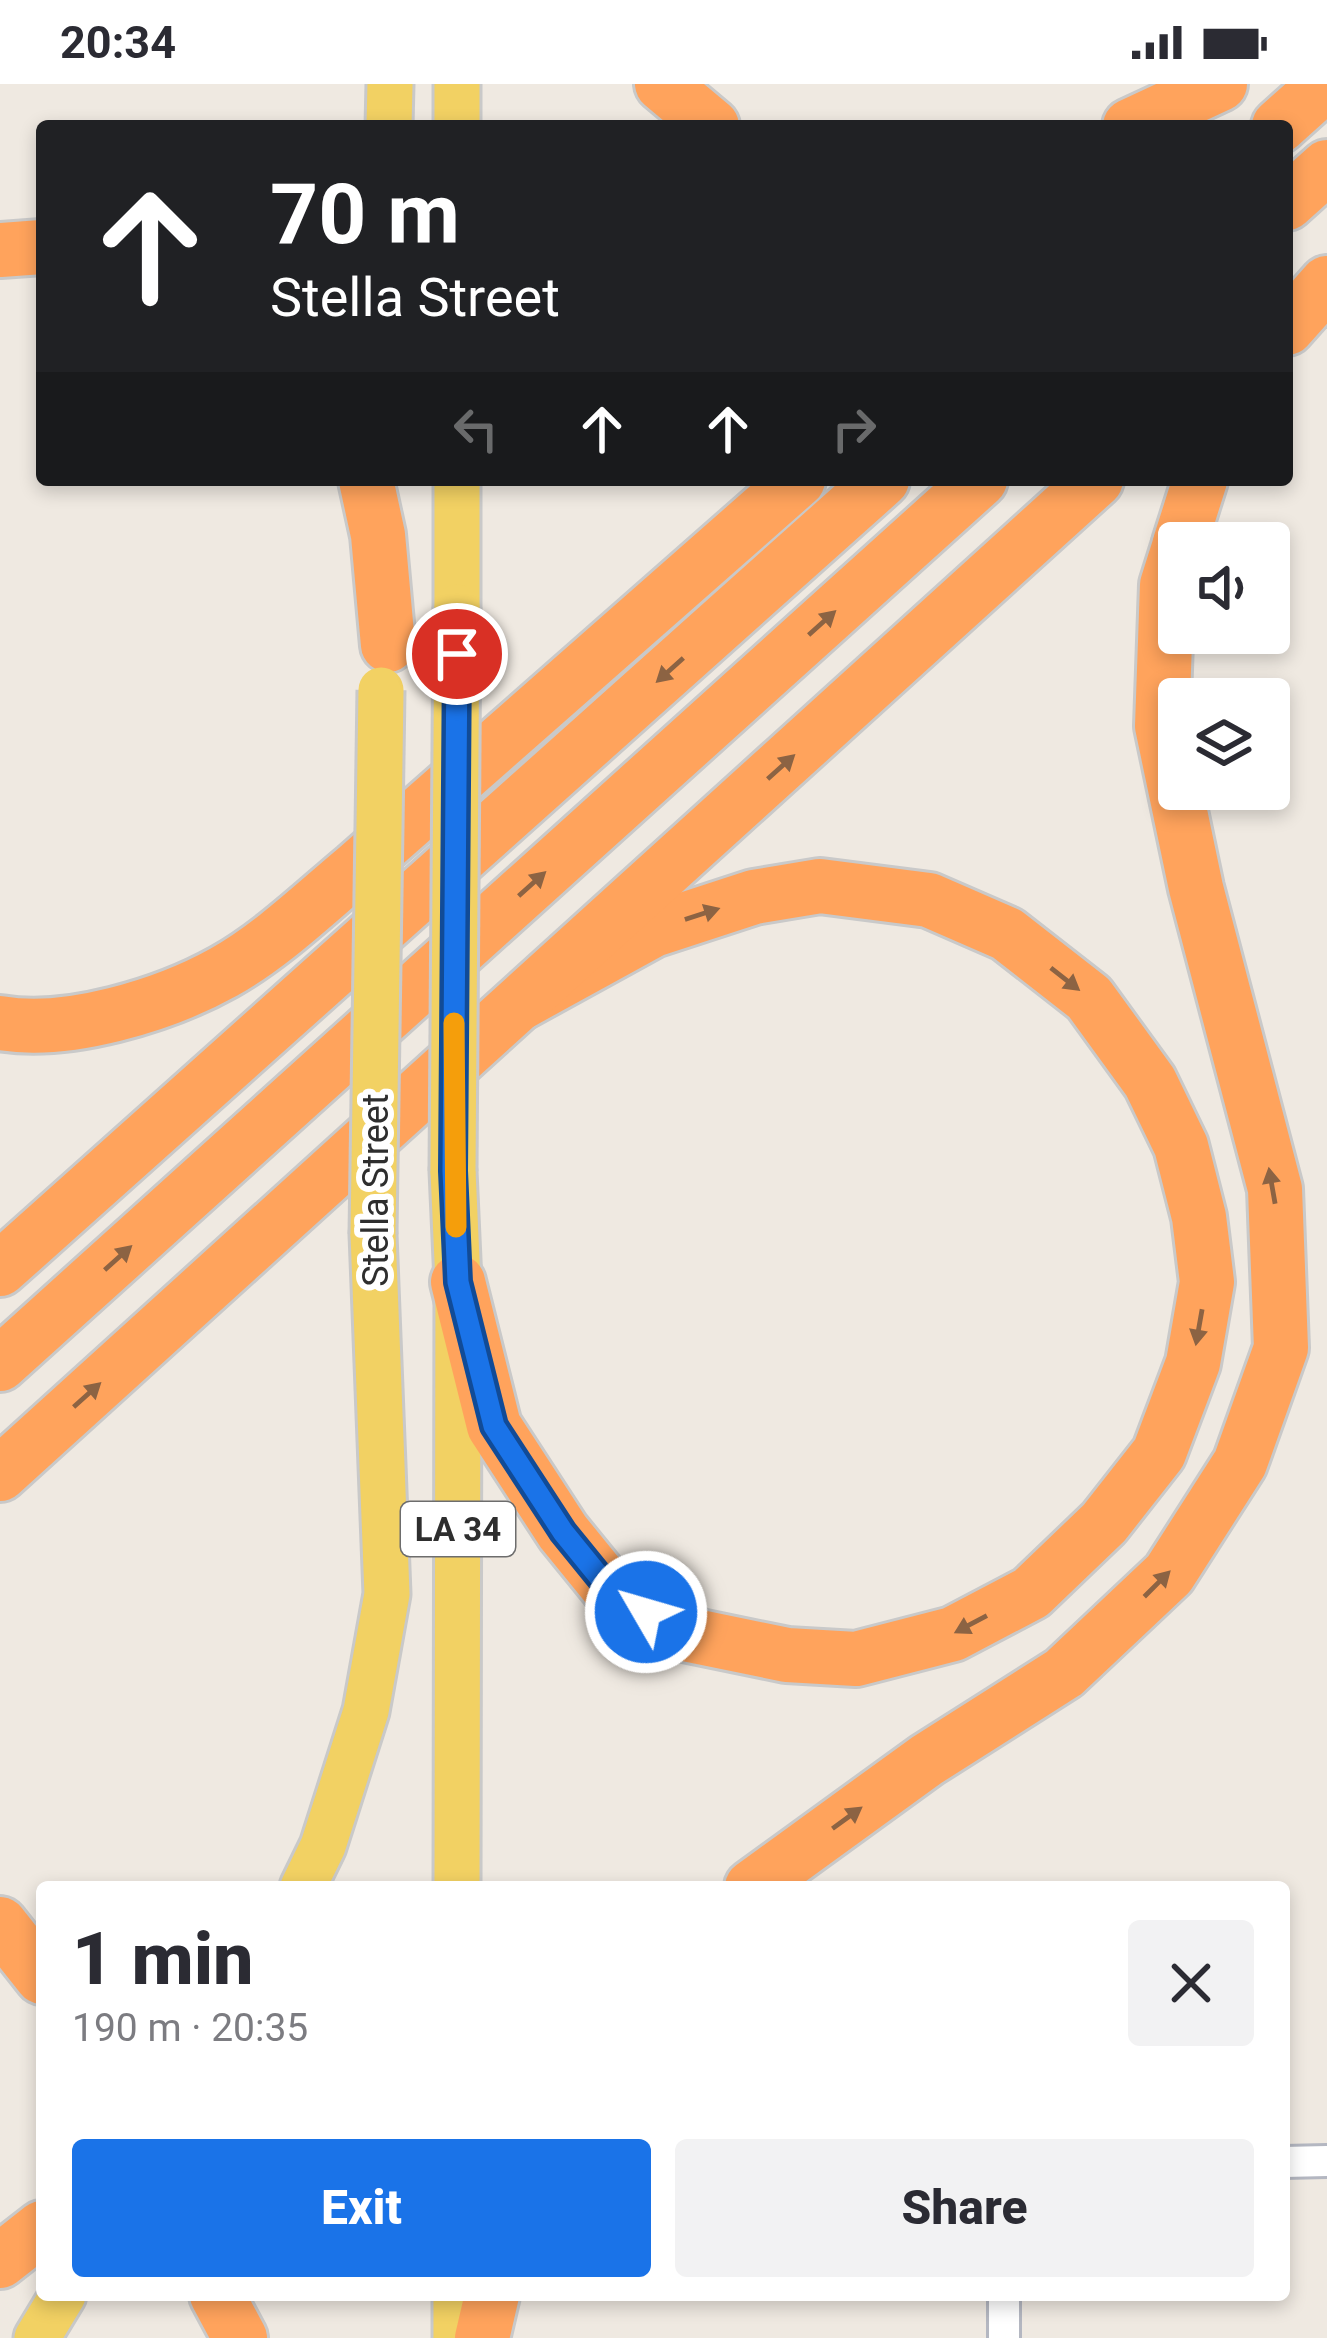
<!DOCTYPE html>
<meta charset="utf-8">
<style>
body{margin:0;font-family:Roboto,sans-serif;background:#f2f2f3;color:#2b2b33;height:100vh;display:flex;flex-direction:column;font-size:45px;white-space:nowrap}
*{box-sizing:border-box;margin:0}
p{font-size:39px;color:#7c7c81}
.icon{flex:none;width:66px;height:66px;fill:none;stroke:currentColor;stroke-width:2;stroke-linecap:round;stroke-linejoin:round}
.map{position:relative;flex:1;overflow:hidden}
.details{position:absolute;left:36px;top:1797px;width:1254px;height:420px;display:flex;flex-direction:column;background:#fff;border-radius:12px;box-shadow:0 6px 18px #0003}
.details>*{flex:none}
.guide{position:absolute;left:36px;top:36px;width:1257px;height:366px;border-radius:12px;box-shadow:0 6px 18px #0003;background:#202124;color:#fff;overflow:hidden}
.buttons{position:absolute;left:1158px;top:438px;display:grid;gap:24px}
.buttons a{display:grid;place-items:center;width:132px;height:132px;border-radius:12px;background:#fff;box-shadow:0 6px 18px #0003;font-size:60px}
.pin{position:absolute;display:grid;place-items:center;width:102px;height:102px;color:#fff;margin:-51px;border:6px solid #fff;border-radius:50%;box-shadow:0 3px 12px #0007}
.me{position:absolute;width:132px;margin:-66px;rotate:308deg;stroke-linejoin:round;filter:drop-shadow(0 0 9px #0008)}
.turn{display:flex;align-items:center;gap:42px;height:252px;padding:0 36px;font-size:54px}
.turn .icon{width:156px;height:156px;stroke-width:2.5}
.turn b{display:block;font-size:84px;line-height:102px}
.lanes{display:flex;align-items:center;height:114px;padding:0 36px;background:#0003;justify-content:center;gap:60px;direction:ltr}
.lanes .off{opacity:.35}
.round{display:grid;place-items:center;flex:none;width:126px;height:126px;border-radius:12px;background:#f2f2f3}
.summary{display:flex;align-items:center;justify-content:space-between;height:204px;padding:0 36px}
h1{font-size:72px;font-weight:800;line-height:90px}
.button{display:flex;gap:24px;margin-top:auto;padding:24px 36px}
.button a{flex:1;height:138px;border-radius:12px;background:#1a73e8;color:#fff;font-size:48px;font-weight:800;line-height:138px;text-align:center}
.button a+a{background:#f2f2f3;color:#2b2b33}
.status{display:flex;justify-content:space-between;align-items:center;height:84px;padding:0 60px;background:#fff;direction:ltr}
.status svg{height:33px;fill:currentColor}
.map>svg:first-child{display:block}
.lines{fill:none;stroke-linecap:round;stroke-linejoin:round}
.street-casing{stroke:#b4b7c1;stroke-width:36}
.primary-casing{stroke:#c9c9c9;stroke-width:51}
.highway-casing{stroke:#c9c9c9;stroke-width:60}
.street{stroke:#fff;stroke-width:30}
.primary{stroke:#f2d163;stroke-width:45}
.highway{stroke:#ffa35c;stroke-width:54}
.primary-bridge-casing{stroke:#c9c9c9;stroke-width:51;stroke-linecap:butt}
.primary-bridge{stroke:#f2d163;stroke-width:45}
.oneway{fill:#8c6343}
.route-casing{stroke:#114b97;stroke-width:30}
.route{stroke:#1a73e8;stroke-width:21}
.slow{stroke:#f59e0b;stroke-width:21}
.labels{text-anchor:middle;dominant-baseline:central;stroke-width:12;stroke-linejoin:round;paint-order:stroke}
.shield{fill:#fff;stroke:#6d6d6d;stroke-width:3}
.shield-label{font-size:33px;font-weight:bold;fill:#2e2e2e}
.street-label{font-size:36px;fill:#2e2e2e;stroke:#fff}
</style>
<div class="status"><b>20:34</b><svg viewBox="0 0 49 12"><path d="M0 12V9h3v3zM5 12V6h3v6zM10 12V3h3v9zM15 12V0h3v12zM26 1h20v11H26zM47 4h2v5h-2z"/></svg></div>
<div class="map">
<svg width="1327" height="2254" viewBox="0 0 1327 2254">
<rect width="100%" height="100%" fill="#efe9e1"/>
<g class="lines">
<g class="street-casing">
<g id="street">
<polyline points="1284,2078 1327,2077"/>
<polyline points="1004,2254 1004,2211"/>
</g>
</g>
<g class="primary-casing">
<g id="primary">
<polyline points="457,0 457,42"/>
<polyline points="389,42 390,0"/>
<polyline points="457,396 457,523"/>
<polyline points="453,1087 458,1198 457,1803"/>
<polyline points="303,1803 323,1762 366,1627 387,1510 373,1150"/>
<polyline points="37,2254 63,2211"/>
<polyline points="456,2254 456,2211"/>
</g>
</g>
<g class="highway-casing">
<g id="highway">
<polyline points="662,0 712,42"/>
<polyline points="1130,42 1220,0"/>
<polyline points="1279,42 1326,0"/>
<polyline points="1287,119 1327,83"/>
<polyline points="0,166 42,163"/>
<polyline points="1287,244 1327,199"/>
<polyline points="366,396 378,451 388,561"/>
<polyline points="1180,459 1200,396"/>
<path d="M 0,939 C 67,951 165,921 224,888 C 272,861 314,820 356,785 L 798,396"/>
<polyline points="0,1185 882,396"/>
<polyline points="458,1198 494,1342 563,1448 611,1507 680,1549 787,1571 856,1575 953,1550 1031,1509 1104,1439 1159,1369 1193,1279 1207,1198 1199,1133 1181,1062 1150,998 1089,914 1007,850 929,816 820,802 754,813 653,846 522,918"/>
<polyline points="0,1280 980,396"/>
<polyline points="0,1390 1096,396"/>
<polyline points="752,1803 927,1676 1064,1589 1169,1490 1240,1379 1281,1264 1275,1105 1196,804 1162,642 1167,501 1179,463"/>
<polyline points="0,1840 42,1893"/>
<polyline points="0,2177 42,2144"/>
<polyline points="217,2211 240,2254"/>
<polyline points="482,2254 492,2211"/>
</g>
</g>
<use href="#street" class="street"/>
<use href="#primary" class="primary"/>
<use href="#highway" class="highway"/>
<g class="primary-bridge-casing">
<g id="primary-bridge">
<polyline points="453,1087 457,523"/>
<polyline points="373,1150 381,606"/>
</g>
</g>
<use href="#primary-bridge" class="primary-bridge"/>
</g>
<defs><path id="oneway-solid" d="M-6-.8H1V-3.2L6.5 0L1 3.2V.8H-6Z" transform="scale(3)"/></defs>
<g class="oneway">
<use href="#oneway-solid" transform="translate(822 539) rotate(-42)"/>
<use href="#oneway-solid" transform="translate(670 586) rotate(138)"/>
<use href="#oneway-solid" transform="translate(781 683) rotate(-42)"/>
<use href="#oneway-solid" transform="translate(532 800) rotate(-42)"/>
<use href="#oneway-solid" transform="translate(702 830) rotate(-18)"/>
<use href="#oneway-solid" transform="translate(1065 895) rotate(38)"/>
<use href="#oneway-solid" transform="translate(1272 1102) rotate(-100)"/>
<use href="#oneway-solid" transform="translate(118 1174) rotate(-42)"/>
<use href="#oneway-solid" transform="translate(1199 1243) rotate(100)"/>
<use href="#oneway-solid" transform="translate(87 1311) rotate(-42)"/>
<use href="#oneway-solid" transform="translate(1157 1500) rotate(-45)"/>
<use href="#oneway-solid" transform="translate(971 1540) rotate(152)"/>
<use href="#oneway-solid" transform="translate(847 1734) rotate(-36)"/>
</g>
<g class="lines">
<g class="route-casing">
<polyline id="route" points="457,570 453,1087 458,1198 494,1342 563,1448 611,1507 646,1528"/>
</g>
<use href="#route" class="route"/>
<polyline class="slow" points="454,939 456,1143"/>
</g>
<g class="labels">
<rect class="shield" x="401" y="1418" width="114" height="54" rx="9"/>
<g class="shield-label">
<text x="458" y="1445">LA 34</text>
</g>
<g class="street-label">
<text transform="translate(376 1106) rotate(-90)">Stella Street</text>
</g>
</g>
</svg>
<div class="buttons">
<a><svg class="icon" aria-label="sound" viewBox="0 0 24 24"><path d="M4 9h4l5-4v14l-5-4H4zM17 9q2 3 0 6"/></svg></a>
<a><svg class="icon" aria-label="layers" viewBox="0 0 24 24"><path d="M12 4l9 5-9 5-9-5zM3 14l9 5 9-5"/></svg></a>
</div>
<div class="pin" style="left:457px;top:570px;background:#d93025"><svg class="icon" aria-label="arrive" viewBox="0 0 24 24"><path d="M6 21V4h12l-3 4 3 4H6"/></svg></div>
<svg class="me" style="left:646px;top:1528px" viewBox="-20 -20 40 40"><circle r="17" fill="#1a73e8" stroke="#fff" stroke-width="3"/><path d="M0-11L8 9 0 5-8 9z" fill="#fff"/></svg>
<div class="guide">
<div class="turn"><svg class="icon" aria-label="ahead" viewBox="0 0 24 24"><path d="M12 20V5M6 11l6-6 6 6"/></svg><div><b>70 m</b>Stella Street</div></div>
<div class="lanes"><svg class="icon off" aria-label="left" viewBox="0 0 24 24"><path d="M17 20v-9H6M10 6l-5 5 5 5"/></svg><svg class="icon" aria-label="ahead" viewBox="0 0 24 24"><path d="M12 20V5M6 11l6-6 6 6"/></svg><svg class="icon" aria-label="ahead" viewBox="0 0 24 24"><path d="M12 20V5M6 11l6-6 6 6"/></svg><svg class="icon off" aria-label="right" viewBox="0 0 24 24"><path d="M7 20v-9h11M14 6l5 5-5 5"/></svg></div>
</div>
<section class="details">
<div class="summary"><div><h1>1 min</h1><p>190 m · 20:35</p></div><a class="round"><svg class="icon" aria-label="close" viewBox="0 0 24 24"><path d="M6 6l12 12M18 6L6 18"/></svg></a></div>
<div class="button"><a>Exit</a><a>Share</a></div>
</section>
</div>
